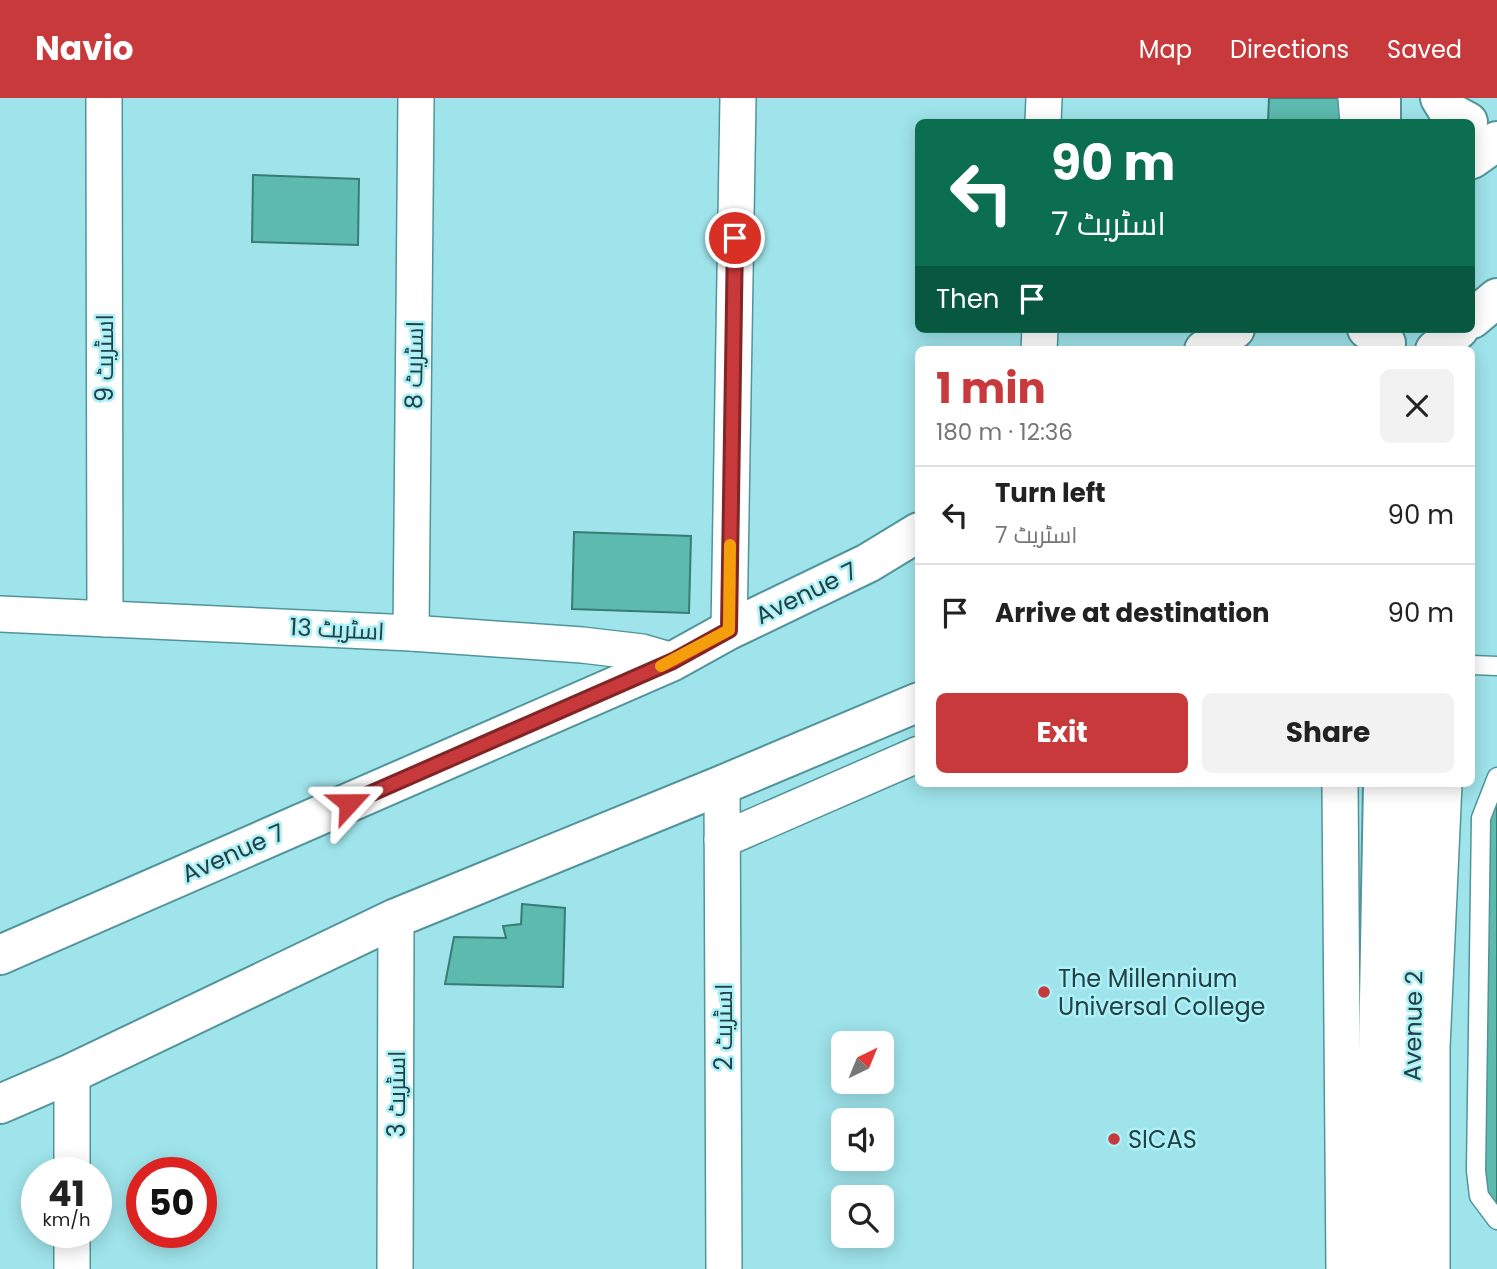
<!DOCTYPE html>
<meta charset="utf-8">
<style>
body{margin:0;font-family:Poppins,Cairo,sans-serif;background:#f2f2f2;color:#222;height:100vh;display:flex;flex-direction:column;font-size:26px;white-space:nowrap}
*{box-sizing:border-box;margin:0}
p{font-size:23px;color:#767676}
.icon{flex:none;width:38px;height:38px;fill:none;stroke:currentColor;stroke-width:2;stroke-linecap:round;stroke-linejoin:round}
.map{position:relative;flex:1;overflow:hidden}
.side{position:absolute;left:915px;top:248px;width:560px;height:441px;display:flex;flex-direction:column;background:#fff;border-radius:10px;box-shadow:0 4px 18px #0003}
.side>*{flex:none}
.top-card{position:absolute;left:915px;top:21px;width:560px;height:214px;border-radius:10px;box-shadow:0 4px 18px #0003;background:#0b6e4f;color:#fff;overflow:hidden}
.needle{width:46px;rotate:43deg}
.fabs{position:absolute;left:831px;top:933px;display:grid;gap:14px}
.fabs a{display:grid;place-items:center;width:63px;height:63px;border-radius:10px;background:#fff;box-shadow:0 4px 18px #0003;font-size:35px}
.speed{position:absolute;left:21px;top:1059px;display:flex;gap:14px;font-size:35px;font-weight:700;text-align:center}
.speed>*{display:grid;place-content:center;width:91px;height:91px;border-radius:50%;background:#fff;box-shadow:0 4px 18px #0003;line-height:1}
.speed small{font-size:18px;font-weight:400}
.speed .limit{border:10px solid #d22;background:#fff;color:#111}
.pin{position:absolute;display:grid;place-items:center;width:60px;height:60px;color:#fff;margin:-30px;border:4px solid #fff;border-radius:50%;box-shadow:0 2px 7px #0007}
.me{position:absolute;width:77px;margin:-38px;rotate:66deg;stroke-linejoin:round;filter:drop-shadow(0 0 5px #0008)}
.turn{display:flex;align-items:center;gap:24px;height:147px;padding:0 21px;font-size:32px}
.turn .icon{width:91px;height:91px;stroke-width:2.5}
.turn b{display:block;font-size:49px;line-height:60px}
.then{display:flex;align-items:center;height:66px;padding:0 21px;background:#0003;gap:14px;font-size:26px}
.round{display:grid;place-items:center;flex:none;width:74px;height:74px;border-radius:10px;background:#f2f2f2}
.head{display:flex;align-items:center;justify-content:space-between;height:119px;padding:0 21px}
h1{font-size:42px;font-weight:700;line-height:52px;color:#c8393b}
.primary-button{display:flex;gap:14px;margin-top:auto;padding:14px 21px}
.primary-button a{flex:1;height:80px;border-radius:10px;background:#c8393b;color:#fff;font-size:28px;font-weight:700;line-height:80px;text-align:center}
.primary-button a+a{background:#f2f2f2;color:#222}
ul{padding:0;list-style:none}
li{display:flex;align-items:center;gap:21px;height:98px;padding:0 21px;border-top:2px solid #e0e0e0}
li div{flex:1}
li b{display:block;font-size:26px}
li em{font-style:normal}
header{display:flex;align-items:center;gap:42px;box-sizing:border-box;height:98px;padding:0 35px;background:#c8393b;color:#fff}
header strong{font-size:33px}
nav{display:flex;gap:38px;margin-inline-start:auto;font-size:24px}
.map>svg:first-child{display:block}
.building{fill:#5cbaae;stroke:#397c73;stroke-width:2}
.lines{fill:none;stroke-linecap:round;stroke-linejoin:round}
.lane-casing{stroke:#51949b;stroke-width:21}
.street-casing{stroke:#51949b;stroke-width:38}
.secondary-casing{stroke:#51949b;stroke-width:42}
.lane{stroke:#fff;stroke-width:18}
.street{stroke:#fff;stroke-width:35}
.secondary{stroke:#fff;stroke-width:38}
.route-casing{stroke:#822526;stroke-width:18}
.route{stroke:#c8393b;stroke-width:12}
.slow{stroke:#f59e0b;stroke-width:12}
.poi-dot{fill:#c8393b;stroke:#acf1f8;stroke-width:2.5}
.labels{text-anchor:middle;dominant-baseline:central;stroke-width:5;stroke-linejoin:round;paint-order:stroke}
.street-label{font-size:24px;fill:#234043;stroke:#acf1f8}
.poi-label{font-size:24px;fill:#234043;stroke:#acf1f8;text-anchor:start}
</style>
<header>
<strong>Navio</strong>
<nav><a>Map</a><a>Directions</a><a>Saved</a></nav>
</header>
<div class="map">
<svg width="1497" height="1171" viewBox="0 0 1497 1171">
<rect width="100%" height="100%" fill="#9fe4eb"/>
<g class="building">
<polygon points="1269,0 1342,0 1341,24 1268,24"/>
<polygon points="253,77 359,81 358,147 252,144"/>
<polygon points="574,434 691,438 689,515 572,511"/>
<polygon points="1497,679 1497,1122 1479,1098 1481,720"/>
<polygon points="522,806 565,810 563,889 445,886 454,839 506,840 503,828 521,826"/>
</g>
<g class="lines">
<g class="lane-casing">
<g id="lane">
<polyline points="1472,567 1497,568"/>
<polyline points="1497,679 1481,720 1476,1073 1479,1098 1497,1122"/>
</g>
</g>
<g class="street-casing">
<g id="street">
<polyline points="104,0 105,521"/>
<polyline points="1356,0 1358,24"/>
<polyline points="1043,24 1044,0"/>
<polyline points="1039,252 1040,231"/>
<polyline points="0,516 411,535 582,547 642,554 673,563"/>
<polyline points="729,532 738,0"/>
<polyline points="411,535 416,0"/>
<polyline points="1340,686 1344,1171"/>
<polyline points="722,687 724,1171"/>
<polyline points="722,742 919,656"/>
<polyline points="72,1074 72,975"/>
<polyline points="72,1171 72,1134"/>
<polyline points="395,1171 396,820"/>
<polyline points="1432,1171 1432,949 1444,686"/>
</g>
</g>
<g class="secondary-casing">
<g id="secondary">
<polyline points="1440,0 1448,13 1468,24"/>
<polyline points="1381,24 1381,0"/>
<polyline points="1472,61 1497,43"/>
<polyline points="1472,221 1497,200"/>
<polyline points="1367,231 1386,245"/>
<polyline points="1204,252 1235,231"/>
<polyline points="1435,252 1459,231"/>
<polyline points="0,857 673,563 729,532 868,465 919,434"/>
<polyline points="0,1006 72,975 396,820 722,687 919,604"/>
<polyline points="1374,1171 1383,686"/>
<polyline points="1409,1171 1418,686"/>
</g>
</g>
<use href="#lane" class="lane"/>
<use href="#street" class="street"/>
<use href="#secondary" class="secondary"/>
</g>
<g class="lines">
<g class="route-casing">
<polyline id="route" points="349,705 673,563 729,532 735,140"/>
</g>
<use href="#route" class="route"/>
<polyline class="slow" points="661,568 729,532 730,447"/>
</g>
<g class="poi-dot">
<circle cx="1044" cy="894" r="7"/>
<circle cx="1114" cy="1041" r="7"/>
</g>
<g class="labels">
<g class="street-label">
<text transform="translate(104 260) rotate(-90)">اسٹریٹ 9</text>
<text transform="translate(414 267) rotate(-89)">اسٹریٹ 8</text>
<text transform="translate(806 495) rotate(-26)">Avenue 7</text>
<text transform="translate(337 531) rotate(3)">اسٹریٹ 13</text>
<text transform="translate(233 755) rotate(-24)">Avenue 7</text>
<text transform="translate(1413 928) rotate(-89)">Avenue 2</text>
<text transform="translate(723 929) rotate(-90)">اسٹریٹ 2</text>
<text transform="translate(396 996) rotate(-90)">اسٹریٹ 3</text>
</g>
<g class="poi-label">
<text x="1058" y="880">The Millennium<tspan x="1058" dy="28">Universal College</tspan></text>
<text x="1128" y="1041">SICAS</text>
</g>
</g>
</svg>
<div class="fabs">
<a><svg class="needle" viewBox="-14 -14 28 28"><path d="M0-13l5 13h-10z" fill="#e53935"/><path d="M0 13l5-13h-10z" fill="#767676"/></svg></a>
<a><svg class="icon" aria-label="sound" viewBox="0 0 24 24"><path d="M4 9h4l5-4v14l-5-4H4zM17 9q2 3 0 6"/></svg></a>
<a><svg class="icon" aria-label="search" viewBox="0 0 24 24"><circle cx="10" cy="10" r="6"/><path d="M15 15l6 6"/></svg></a>
</div>
<div class="speed"><div>41<small>km/h</small></div><div class="limit">50</div></div>
<div class="pin" style="left:735px;top:140px;background:#d93025"><svg class="icon" aria-label="arrive" viewBox="0 0 24 24"><path d="M6 21V4h12l-3 4 3 4H6"/></svg></div>
<svg class="me" style="left:349px;top:705px" viewBox="-20 -20 40 40"><path d="M0-17L14 15 0 8-14 15z" fill="#c8393b" stroke="#fff" stroke-width="4"/></svg>
<div class="top-card">
<div class="turn"><svg class="icon" aria-label="left" viewBox="0 0 24 24"><path d="M17 20v-9H6M10 6l-5 5 5 5"/></svg><div><b>90 m</b>اسٹریٹ 7</div></div>
<div class="then">Then<svg class="icon" aria-label="arrive" viewBox="0 0 24 24"><path d="M6 21V4h12l-3 4 3 4H6"/></svg></div>
</div>
<section class="side">
<div class="head"><div><h1>1 min</h1><p>180 m · 12:36</p></div><a class="round"><svg class="icon" aria-label="close" viewBox="0 0 24 24"><path d="M6 6l12 12M18 6L6 18"/></svg></a></div>
<ul>
<li><svg class="icon" aria-label="left" viewBox="0 0 24 24"><path d="M17 20v-9H6M10 6l-5 5 5 5"/></svg><div><b>Turn left</b><p>اسٹریٹ 7</p></div><em>90 m</em></li>
<li><svg class="icon" aria-label="arrive" viewBox="0 0 24 24"><path d="M6 21V4h12l-3 4 3 4H6"/></svg><div><b>Arrive at destination</b></div><em>90 m</em></li>
</ul>
<div class="primary-button"><a>Exit</a><a>Share</a></div>
</section>
</div>
